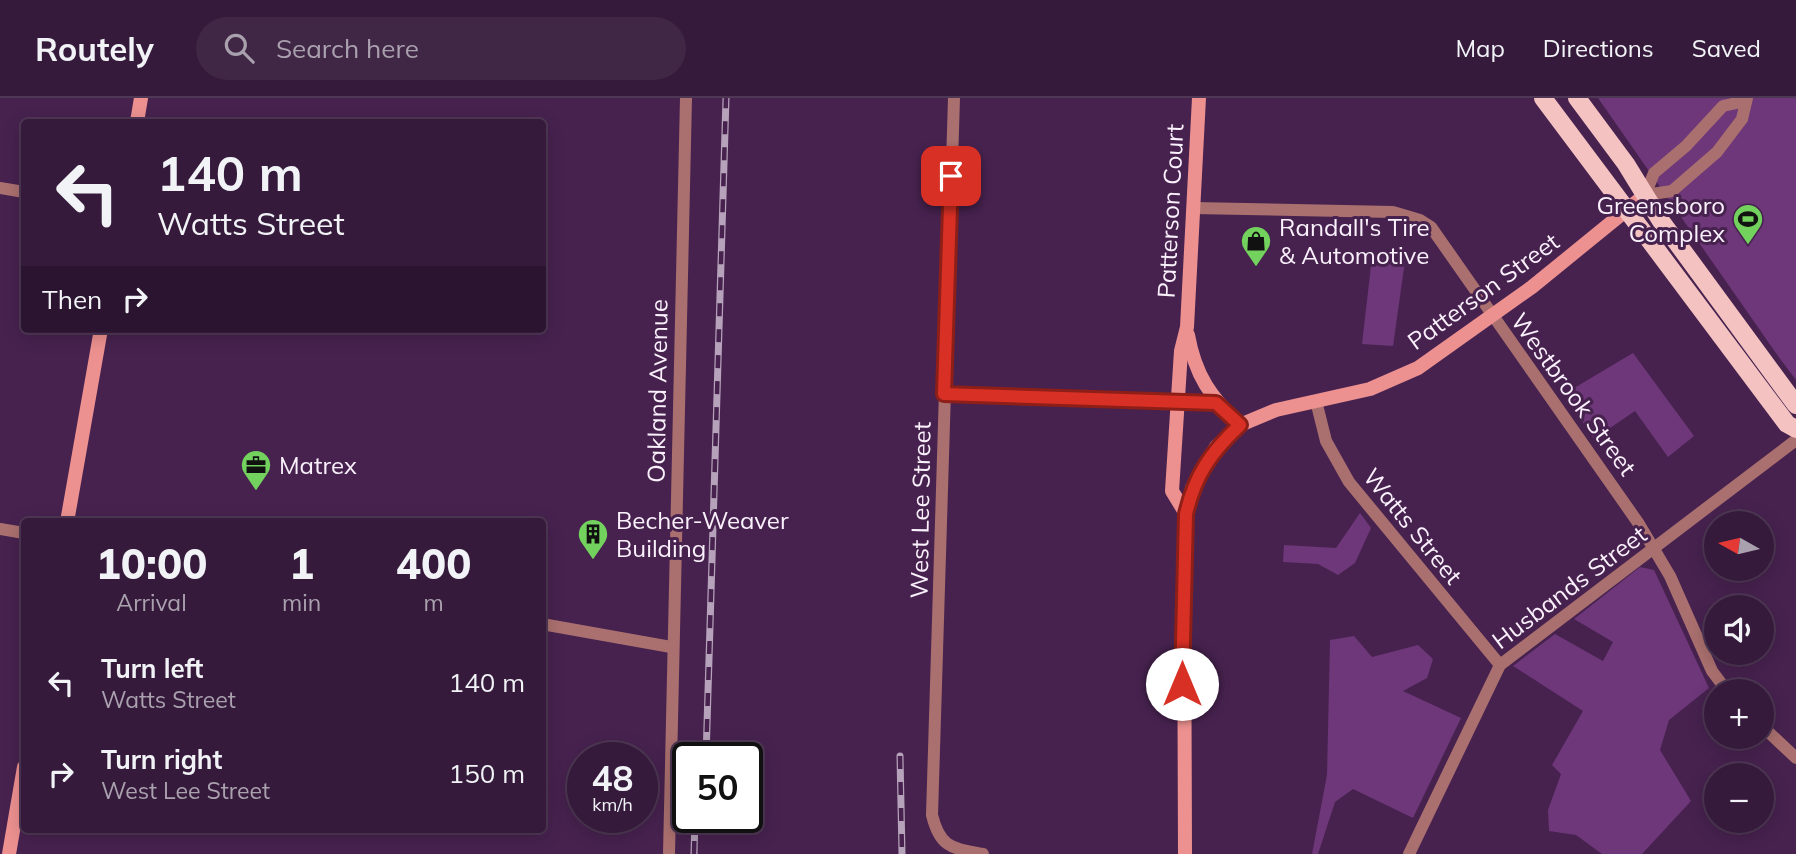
<!DOCTYPE html>
<meta charset="utf-8">
<style>
body{margin:0;font-family:Mulish,sans-serif;background:#402746;color:#f1f3f6;height:100vh;display:flex;flex-direction:column;font-size:26px;white-space:nowrap}
*{box-sizing:border-box;margin:0}
p{font-size:23px;color:#aaa1af}
.icon{flex:none;width:38px;height:38px;fill:none;stroke:currentColor;stroke-width:2;stroke-linecap:round;stroke-linejoin:round}
.map{position:relative;flex:1;overflow:hidden}
.panel{position:absolute;left:21px;top:420px;width:525px;height:315px;display:flex;flex-direction:column;background:#351a3b;border-radius:7px;box-shadow:0 4px 18px #0003,0 0 0 2px #4f3855}
.panel>*{flex:none}
.hud{position:absolute;left:21px;top:21px;width:525px;height:214px;border-radius:7px;box-shadow:0 4px 18px #0003,0 0 0 2px #4f3855;background:#351a3b;color:#f1f3f6;overflow:hidden}
.needle{width:46px;rotate:278deg}
.buttons{position:absolute;left:1704px;top:413px;display:grid;gap:14px}
.buttons a{display:grid;place-items:center;width:70px;height:70px;border-radius:50%;background:#351a3b;box-shadow:0 4px 18px #0003,0 0 0 2px #4f3855;font-size:35px}
.speed{position:absolute;left:567px;top:644px;display:flex;gap:14px;font-size:35px;font-weight:700;text-align:center}
.speed>*{display:grid;place-content:center;width:91px;height:91px;border-radius:50%;background:#351a3b;box-shadow:0 4px 18px #0003,0 0 0 2px #4f3855;line-height:1}
.speed small{font-size:18px;font-weight:400}
.speed .limit{border:4px solid #111;border-radius:10px;background:#fff;color:#111}
.pin{position:absolute;display:grid;place-items:center;width:60px;height:60px;color:#fff;margin:-30px;border-radius:14px;box-shadow:0 4px 10px #0006}
.me{position:absolute;width:77px;margin:-38px;rotate:0deg;stroke-linejoin:round;filter:drop-shadow(0 0 5px #0008)}
.turn{display:flex;align-items:center;gap:24px;height:147px;padding:0 21px;font-size:32px}
.turn .icon{width:91px;height:91px;stroke-width:2.5}
.turn b{display:block;font-size:49px;line-height:60px}
.then{display:flex;align-items:center;height:66px;padding:0 21px;background:#0003;gap:14px;font-size:26px}
.eta{display:flex;justify-content:space-evenly;align-items:center;height:119px;text-align:center}
.eta b{font-size:42px;font-weight:800;line-height:49px}
ul{padding:0;list-style:none}
li{display:flex;align-items:center;gap:21px;height:91px;padding:0 21px}
li div{flex:1}
li b{display:block;font-size:26px}
li em{font-style:normal}
header{display:flex;align-items:center;gap:42px;box-sizing:border-box;height:98px;padding:0 35px;background:#351a3b;border-bottom:2px solid #4f3855}
header strong{font-size:33px}
nav{display:flex;gap:38px;margin-inline-start:auto;font-size:24px}
.search{width:490px;height:63px;background:#402746;display:flex;align-items:center;gap:18px;box-sizing:border-box;padding:0 24px;border-radius:38px;color:#aaa1af;font-size:26px}
.map>svg:first-child{display:block}
.green{fill:#6d3779}
.lines{fill:none;stroke-linecap:round;stroke-linejoin:round}
.street{stroke:#aa706f;stroke-width:12}
.secondary{stroke:#ec9190;stroke-width:14}
.primary{stroke:#f3c2c1;stroke-width:18}
.rail-casing{stroke:#b6a2ba;stroke-width:7}
.rail{stroke:#47224f;stroke-width:4.5;stroke-dasharray:13;stroke-linecap:butt}
.route-casing{stroke:#8d1f18;stroke-width:18}
.route{stroke:#d93025;stroke-width:12}
.labels{text-anchor:middle;dominant-baseline:central;stroke-width:6;stroke-linejoin:round;paint-order:stroke}
.poi-label{font-size:24px;fill:#faf1fc;stroke:#47224f;text-anchor:start}
.street-label{font-size:24px;fill:#faf1fc;stroke:#47224f}
</style>
<header>
<strong>Routely</strong>
<div class="search"><svg class="icon" aria-label="search" viewBox="0 0 24 24"><circle cx="10" cy="10" r="6"/><path d="M15 15l6 6"/></svg>Search here</div>
<nav><a>Map</a><a>Directions</a><a>Saved</a></nav>
</header>
<div class="map">
<svg width="1796" height="756" viewBox="0 0 1796 756">
<rect width="100%" height="100%" fill="#47224f"/>
<g class="green">
<polygon points="1598,0 1796,0 1796,282 1778,258"/>
<polygon points="1372,159 1405,163 1393,248 1362,246"/>
<polygon points="1633,255 1694,338 1668,359 1635,313 1594,341 1564,296"/>
<polygon points="1360,415 1371,430 1355,465 1338,477 1318,466 1283,464 1284,447 1336,450"/>
<polygon points="1640,469 1654,472 1709,590 1669,622 1660,652 1691,703 1642,756 1602,756 1576,737 1549,733 1548,712 1561,676 1552,667 1583,613 1513,568 1555,536 1603,563 1613,544 1574,521"/>
<polygon points="1354,538 1372,559 1418,547 1433,561 1427,580 1403,593 1461,620 1413,720 1353,691 1335,704 1318,756 1312,756 1327,677 1330,542"/>
</g>
<g class="lines">
<g class="street">
<path d="M 954,0 L 932,717 C 940,750 952,750 983,756"/>
<polyline points="0,90 24,94"/>
<polyline points="1645,97 1672,93 1717,54 1742,21 1747,0"/>
<polyline points="1645,97 1654,75 1686,48 1723,8 1746,3"/>
<polyline points="1194,110 1393,114 1420,122 1431,129 1639,426 1670,478 1712,573 1727,593"/>
<polyline points="944,296 1216,305"/>
<polyline points="1316,303 1326,343 1349,384 1500,567"/>
<polyline points="0,431 24,435"/>
<polyline points="542,526 671,549"/>
<polyline points="1762,628 1796,660"/>
<polyline points="669,756 686,0"/>
<polyline points="1409,756 1500,567 1796,342"/>
</g>
<g class="secondary">
<polyline points="137,24 141,0"/>
<path d="M 1188,237 C 1195,277 1211,300 1240,327"/>
<polyline points="1186,416 1172,393 1181,253 1187,229 1199,0"/>
<polyline points="67,424 101,231"/>
<polyline points="9,756 24,669"/>
<polyline points="1185,756 1184,456 1186,416 1192,390 1216,349 1240,327 1276,312 1370,291 1418,270 1532,189 1645,97"/>
</g>
<g class="primary">
<polyline points="1543,0 1787,326 1796,331"/>
<polyline points="1577,0 1626,66 1661,123 1796,307"/>
</g>
<g class="rail-casing">
<g id="rail">
<polyline points="900,658 902,756"/>
<polyline points="706,660 726,0"/>
<polyline points="694,756 695,719"/>
</g>
</g>
<use href="#rail" class="rail"/>
</g>
<g class="lines">
<g class="route-casing">
<path id="route" d="M 951,78 L 944,296 L 1216,305 L 1240,327 C 1211,354 1195,377 1186,416 L 1182,586"/>
</g>
<use href="#route" class="route"/>
</g>
<defs>
<g id="stadium-pin" transform="scale(1.575)"><path d="M0 17L-7.5 6A9.5 9.5 0 1 1 7.5 6Z" fill="#72d25d" stroke="#47224f"/><path d="M0-5a6.5 5 0 1 0 0 10a6.5 5 0 1 0 0-10ZM-3.5-1.8h7v3.6h-7Z" fill="#111"/></g>
<g id="shop-pin" transform="scale(1.575)"><path d="M0 17L-7.5 6A9.5 9.5 0 1 1 7.5 6Z" fill="#72d25d" stroke="#47224f"/><path d="M-5-2.5h2.3a2.7 3.5 0 0 1 5.4 0H5L5.5 6h-11ZM-1.5-2.5h3a1.5 2.3 0 0 0-3 0Z" fill="#111"/></g>
<g id="office-pin" transform="scale(1.575)"><path d="M0 17L-7.5 6A9.5 9.5 0 1 1 7.5 6Z" fill="#72d25d" stroke="#47224f"/><path d="M-6-3h4V-5.5h4V-3h4V5H-6ZM-1-4.5V-3h2v-1.5ZM-6 0V1H6V0Z" fill="#111"/></g>
<g id="building-pin" transform="scale(1.575)"><path d="M0 17L-7.5 6A9.5 9.5 0 1 1 7.5 6Z" fill="#72d25d" stroke="#47224f"/><path d="M-4-6H4V6H1V3H-1V6H-4ZM-2.5-4.3h1.7v1.8h-1.7ZM.8-4.3h1.7v1.8H.8ZM-2.5-1h1.7V.8h-1.7ZM.8-1h1.7V.8H.8Z" fill="#111"/></g>
</defs>
<g fill-rule="evenodd">
<use href="#stadium-pin" x="1748" y="121"/>
<use href="#shop-pin" x="1256" y="143"/>
<use href="#office-pin" x="256" y="367"/>
<use href="#building-pin" x="593" y="436"/>
</g>
<g class="labels">
<g class="poi-label">
<text x="1725" y="107" text-anchor="end">Greensboro<tspan x="1725" dy="28">Complex</tspan></text>
<text x="1279" y="129">Randall's Tire<tspan x="1279" dy="28">&amp; Automotive</tspan></text>
<text x="279" y="367">Matrex</text>
<text x="616" y="422">Becher-Weaver<tspan x="616" dy="28">Building</tspan></text>
</g>
<g class="street-label">
<text transform="translate(1170 113) rotate(-87)">Patterson Court</text>
<text transform="translate(1483 193) rotate(-36)">Patterson Street</text>
<text transform="translate(657 293) rotate(-89)">Oakland Avenue</text>
<text transform="translate(1574 296) rotate(54)">Westbrook Street</text>
<text transform="translate(920 412) rotate(-89)">West Lee Street</text>
<text transform="translate(1413 428) rotate(51)">Watts Street</text>
<text transform="translate(1569 489) rotate(-37)">Husbands Street</text>
</g>
</g>
</svg>
<div class="buttons">
<a><svg class="needle" viewBox="-14 -14 28 28"><path d="M0-13l5 13h-10z" fill="#e53935"/><path d="M0 13l5-13h-10z" fill="#aaa1af"/></svg></a>
<a><svg class="icon" aria-label="sound" viewBox="0 0 24 24"><path d="M4 9h4l5-4v14l-5-4H4zM17 9q2 3 0 6"/></svg></a>
<a>+</a>
<a>−</a>
</div>
<div class="speed"><div>48<small>km/h</small></div><div class="limit">50</div></div>
<div class="pin" style="left:951px;top:78px;background:#d93025"><svg class="icon" aria-label="arrive" viewBox="0 0 24 24"><path d="M6 21V4h12l-3 4 3 4H6"/></svg></div>
<svg class="me" style="left:1182px;top:586px" viewBox="-20 -20 40 40"><circle r="19" fill="#fff"/><path d="M0-13L10 11 0 6-10 11z" fill="#d93025"/></svg>
<div class="hud">
<div class="turn"><svg class="icon" aria-label="left" viewBox="0 0 24 24"><path d="M17 20v-9H6M10 6l-5 5 5 5"/></svg><div><b>140 m</b>Watts Street</div></div>
<div class="then">Then<svg class="icon" aria-label="right" viewBox="0 0 24 24"><path d="M7 20v-9h11M14 6l5 5-5 5"/></svg></div>
</div>
<section class="panel">
<div class="eta">
<div><b>10:00</b><p>Arrival</p></div>
<div><b>1</b><p>min</p></div>
<div><b>400</b><p>m</p></div>
</div>
<ul>
<li><svg class="icon" aria-label="left" viewBox="0 0 24 24"><path d="M17 20v-9H6M10 6l-5 5 5 5"/></svg><div><b>Turn left</b><p>Watts Street</p></div><em>140 m</em></li>
<li><svg class="icon" aria-label="right" viewBox="0 0 24 24"><path d="M7 20v-9h11M14 6l5 5-5 5"/></svg><div><b>Turn right</b><p>West Lee Street</p></div><em>150 m</em></li>
</ul>
</section>
</div>
